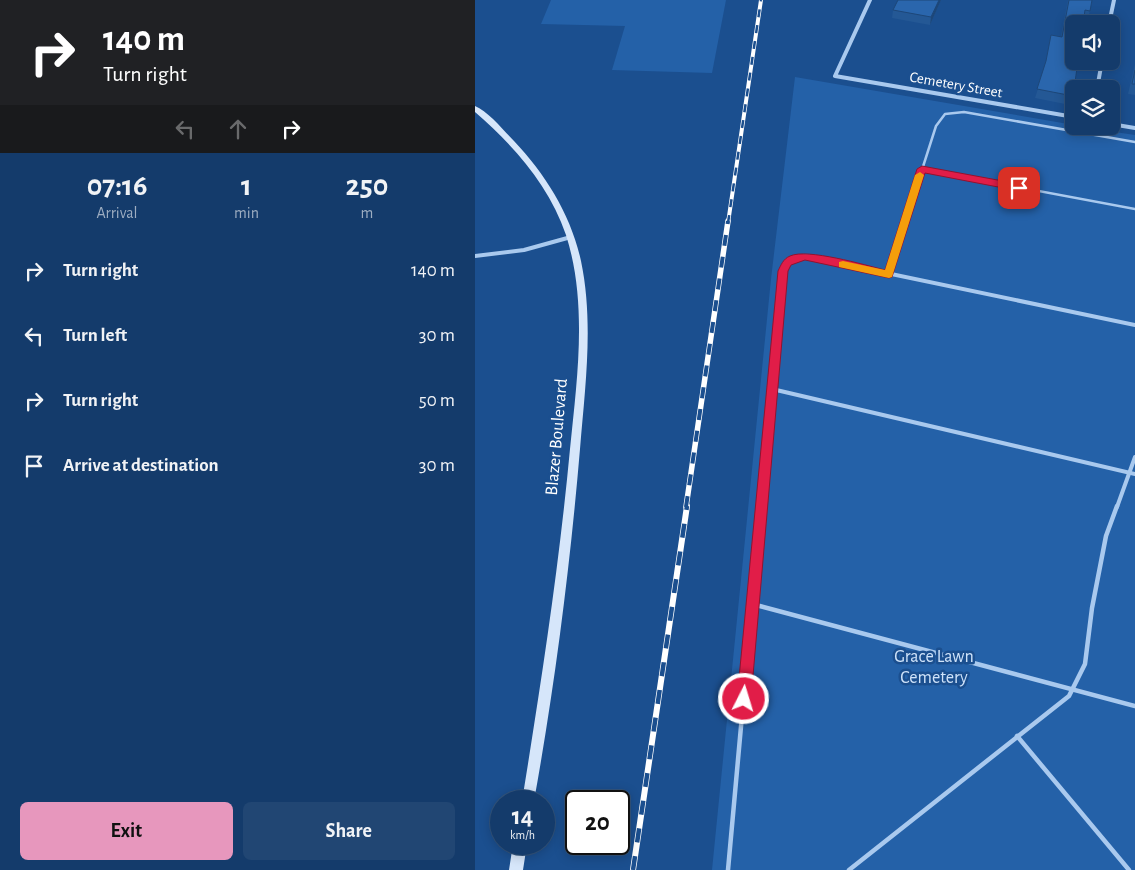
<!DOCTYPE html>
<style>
body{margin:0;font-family:"Alegreya Sans",sans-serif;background:#214673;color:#f1f3f6;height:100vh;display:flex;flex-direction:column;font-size:19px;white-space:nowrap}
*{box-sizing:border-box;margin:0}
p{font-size:16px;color:#9dadc1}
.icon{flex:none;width:28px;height:28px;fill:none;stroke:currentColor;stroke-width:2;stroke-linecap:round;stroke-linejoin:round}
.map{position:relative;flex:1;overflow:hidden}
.sheet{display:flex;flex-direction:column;background:#143b6b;width:475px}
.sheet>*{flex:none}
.banner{background:#202124;color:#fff;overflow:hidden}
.buttons{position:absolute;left:590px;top:15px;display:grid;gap:10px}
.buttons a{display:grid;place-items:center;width:55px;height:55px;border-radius:8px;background:#143b6b;box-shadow:0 2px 12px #0003,0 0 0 1px #33557e;font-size:25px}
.speed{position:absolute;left:15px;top:790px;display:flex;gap:10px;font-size:25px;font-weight:700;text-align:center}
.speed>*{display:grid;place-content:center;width:65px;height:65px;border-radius:50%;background:#143b6b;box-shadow:0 2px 12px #0003,0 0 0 1px #33557e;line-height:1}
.speed small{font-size:12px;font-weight:400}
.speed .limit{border:2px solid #111;border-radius:8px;background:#fff;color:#111}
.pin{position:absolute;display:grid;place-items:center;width:42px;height:42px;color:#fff;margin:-21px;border-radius:10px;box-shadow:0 2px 8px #0006}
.me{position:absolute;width:55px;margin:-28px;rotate:5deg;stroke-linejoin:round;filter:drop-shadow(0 0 4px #0008)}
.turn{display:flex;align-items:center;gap:18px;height:105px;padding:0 20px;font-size:22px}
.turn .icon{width:65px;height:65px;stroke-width:2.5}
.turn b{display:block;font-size:35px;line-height:42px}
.lanes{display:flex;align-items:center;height:48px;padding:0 20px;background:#0003;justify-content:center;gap:25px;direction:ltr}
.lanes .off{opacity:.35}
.eta{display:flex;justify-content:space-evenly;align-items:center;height:85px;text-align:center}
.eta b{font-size:30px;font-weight:600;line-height:35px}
.cta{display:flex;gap:10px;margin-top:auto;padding:10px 20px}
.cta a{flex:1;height:58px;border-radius:8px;background:#e797bd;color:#111;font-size:20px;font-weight:600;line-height:58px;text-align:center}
.cta a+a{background:#214673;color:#f1f3f6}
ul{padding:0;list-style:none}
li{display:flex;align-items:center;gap:15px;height:65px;padding:0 20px}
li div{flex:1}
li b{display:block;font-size:19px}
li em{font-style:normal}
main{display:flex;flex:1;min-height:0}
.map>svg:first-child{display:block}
.green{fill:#2461a8}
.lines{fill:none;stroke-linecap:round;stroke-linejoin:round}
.lane-far2{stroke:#a9c9ee;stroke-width:2.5}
.lane-far1{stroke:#a9c9ee;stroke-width:4}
.lane{stroke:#a9c9ee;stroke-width:4.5}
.street{stroke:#a9c9ee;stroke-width:4}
.secondary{fill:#d6e6fa;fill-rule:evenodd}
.rail-far2-casing{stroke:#fff;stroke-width:4}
.rail-far1-casing{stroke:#fff;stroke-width:5.5}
.rail-casing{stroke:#fff;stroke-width:6}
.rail-far2{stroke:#1b4f8f;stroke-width:2.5;stroke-dasharray:8;stroke-linecap:butt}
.rail-far1{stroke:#1b4f8f;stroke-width:4;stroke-dasharray:11;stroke-linecap:butt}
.rail{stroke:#1b4f8f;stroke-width:4.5;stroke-dasharray:14;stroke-linecap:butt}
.wall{fill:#245895}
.shaded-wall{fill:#1d4779}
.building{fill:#2a66ad;stroke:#1d4779}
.route{fill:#e11d48;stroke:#92132f}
.slow{fill:#f59e0b}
.labels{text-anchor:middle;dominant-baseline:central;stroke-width:5;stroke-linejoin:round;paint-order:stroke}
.far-street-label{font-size:15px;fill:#fff;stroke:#1b4f8f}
.street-label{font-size:18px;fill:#fff;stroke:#1b4f8f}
.park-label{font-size:18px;fill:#cfe3fa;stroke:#1b4f8f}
</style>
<main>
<section class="sheet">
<div class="banner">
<div class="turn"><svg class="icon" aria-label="right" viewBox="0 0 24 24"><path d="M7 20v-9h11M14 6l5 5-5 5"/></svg><div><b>140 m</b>Turn right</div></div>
<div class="lanes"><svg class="icon off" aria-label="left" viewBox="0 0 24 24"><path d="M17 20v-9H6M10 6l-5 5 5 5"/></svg><svg class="icon off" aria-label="ahead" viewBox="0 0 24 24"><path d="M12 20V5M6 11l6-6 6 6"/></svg><svg class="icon" aria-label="right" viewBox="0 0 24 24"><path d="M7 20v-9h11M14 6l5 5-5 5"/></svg></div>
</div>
<div class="eta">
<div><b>07:16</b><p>Arrival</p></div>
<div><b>1</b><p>min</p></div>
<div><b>250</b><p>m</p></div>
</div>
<ul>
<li><svg class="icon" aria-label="right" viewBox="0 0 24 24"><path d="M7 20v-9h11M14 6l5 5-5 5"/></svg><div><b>Turn right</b></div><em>140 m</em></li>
<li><svg class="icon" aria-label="left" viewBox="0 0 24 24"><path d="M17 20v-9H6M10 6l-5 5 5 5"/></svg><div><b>Turn left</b></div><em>30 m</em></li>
<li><svg class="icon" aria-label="right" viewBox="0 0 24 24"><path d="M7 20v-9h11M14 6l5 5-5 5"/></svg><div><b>Turn right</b></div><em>50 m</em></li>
<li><svg class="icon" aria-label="arrive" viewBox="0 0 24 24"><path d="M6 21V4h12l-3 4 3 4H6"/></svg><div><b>Arrive at destination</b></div><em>30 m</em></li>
</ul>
<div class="cta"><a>Exit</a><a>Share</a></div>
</section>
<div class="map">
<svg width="660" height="870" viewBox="0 0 660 870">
<rect width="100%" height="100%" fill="#1b4f8f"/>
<g class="green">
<polygon points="76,0 251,0 237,73 137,70 150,26 66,24"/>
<polygon points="320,77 599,125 599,126 660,135 660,870 237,870 296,279"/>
</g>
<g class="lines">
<g class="lane-far2">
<polyline points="447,169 660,209"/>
<polyline points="430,223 461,126 470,114 489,112 660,142"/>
</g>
<g class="lane-far1">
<polyline points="0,256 49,250 96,237"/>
<polyline points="414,274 431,221"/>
<polyline points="297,389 660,474"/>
<polyline points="286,507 308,271 317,261 330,256 660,325"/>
<polyline points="642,507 660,457"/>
</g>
<g class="lane">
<polyline points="277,604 660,706"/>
<polyline points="542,736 654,870"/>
<polyline points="253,870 286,506"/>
<polyline points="374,870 594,696 610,664 617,608 631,536 642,506"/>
</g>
<g class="street">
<polyline points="395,0 360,76 599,117"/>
<polyline points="634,24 639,0"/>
<polyline points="622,89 627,61"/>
<polyline points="636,124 660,128"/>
</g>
<g class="secondary">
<path d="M 0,106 C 13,111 29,131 39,141 C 71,175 96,215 106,261 C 119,323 110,388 105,449 C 95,567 80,685 59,801 L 47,801 C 66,684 84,567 95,449 C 102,379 113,304 91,235 C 74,185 39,146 0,112 Z"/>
<polygon points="38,844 52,844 48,870 34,870"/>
</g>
<g class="rail-far2-casing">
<polyline id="rail-far2" points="253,223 286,0"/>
</g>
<g class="rail-far1-casing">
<polyline id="rail-far1" points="211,507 253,221"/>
</g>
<g class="rail-casing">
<polyline id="rail" points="158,870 212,506"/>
</g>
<use href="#rail-far2" class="rail-far2"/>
<use href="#rail-far1" class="rail-far1"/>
<use href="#rail" class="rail"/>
</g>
<g class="wall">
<polygon points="466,0 455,25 417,18 418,10"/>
<polygon points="593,0 617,0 613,20 608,19 598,96 595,105 560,98 570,67 576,35 586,36"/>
<polygon points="660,64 660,95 653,94"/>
</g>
<polygon class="shaded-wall" points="464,0 466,0 455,25 456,17"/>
<g class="building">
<polygon points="423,0 464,0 456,17 418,10"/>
<polygon points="594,0 617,0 615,11 610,10 608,24 599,24 599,61 603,61 598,96 562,89 571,61 576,35 587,37"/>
<polygon points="660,70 660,84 657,84"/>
</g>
<path class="route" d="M 447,166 L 544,184 L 548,188 L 544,191 L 450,173 L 417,277 L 414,278 L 330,260 L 316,265 L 313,271 L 276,699 L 274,704 L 269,706 L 264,704 L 262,699 L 303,271 C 306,265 308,259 315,256 C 332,248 390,265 410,270 L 442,169 Z"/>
<polygon class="slow" points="445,172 449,175 417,277 414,278 364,267 364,262 368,261 410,270 440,175"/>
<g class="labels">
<g class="far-street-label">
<text transform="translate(481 85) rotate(10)">Cemetery Street</text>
</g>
<g class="street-label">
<text transform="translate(82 437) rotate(-85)">Blazer Boulevard</text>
</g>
<g class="park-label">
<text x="459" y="657">Grace Lawn<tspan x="459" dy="21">Cemetery</tspan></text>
</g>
</g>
</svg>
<div class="buttons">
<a><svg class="icon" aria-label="sound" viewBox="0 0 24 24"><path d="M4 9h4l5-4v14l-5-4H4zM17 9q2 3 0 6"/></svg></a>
<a><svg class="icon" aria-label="layers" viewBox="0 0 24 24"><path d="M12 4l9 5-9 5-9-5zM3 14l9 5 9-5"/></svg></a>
</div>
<div class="speed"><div>14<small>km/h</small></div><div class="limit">20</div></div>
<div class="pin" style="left:544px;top:188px;background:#d93025"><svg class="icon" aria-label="arrive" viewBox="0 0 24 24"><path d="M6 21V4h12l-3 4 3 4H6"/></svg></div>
<svg class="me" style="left:269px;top:699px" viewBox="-20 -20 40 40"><circle r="17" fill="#e11d48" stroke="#fff" stroke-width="3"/><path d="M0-11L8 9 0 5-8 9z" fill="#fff"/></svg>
</div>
</main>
